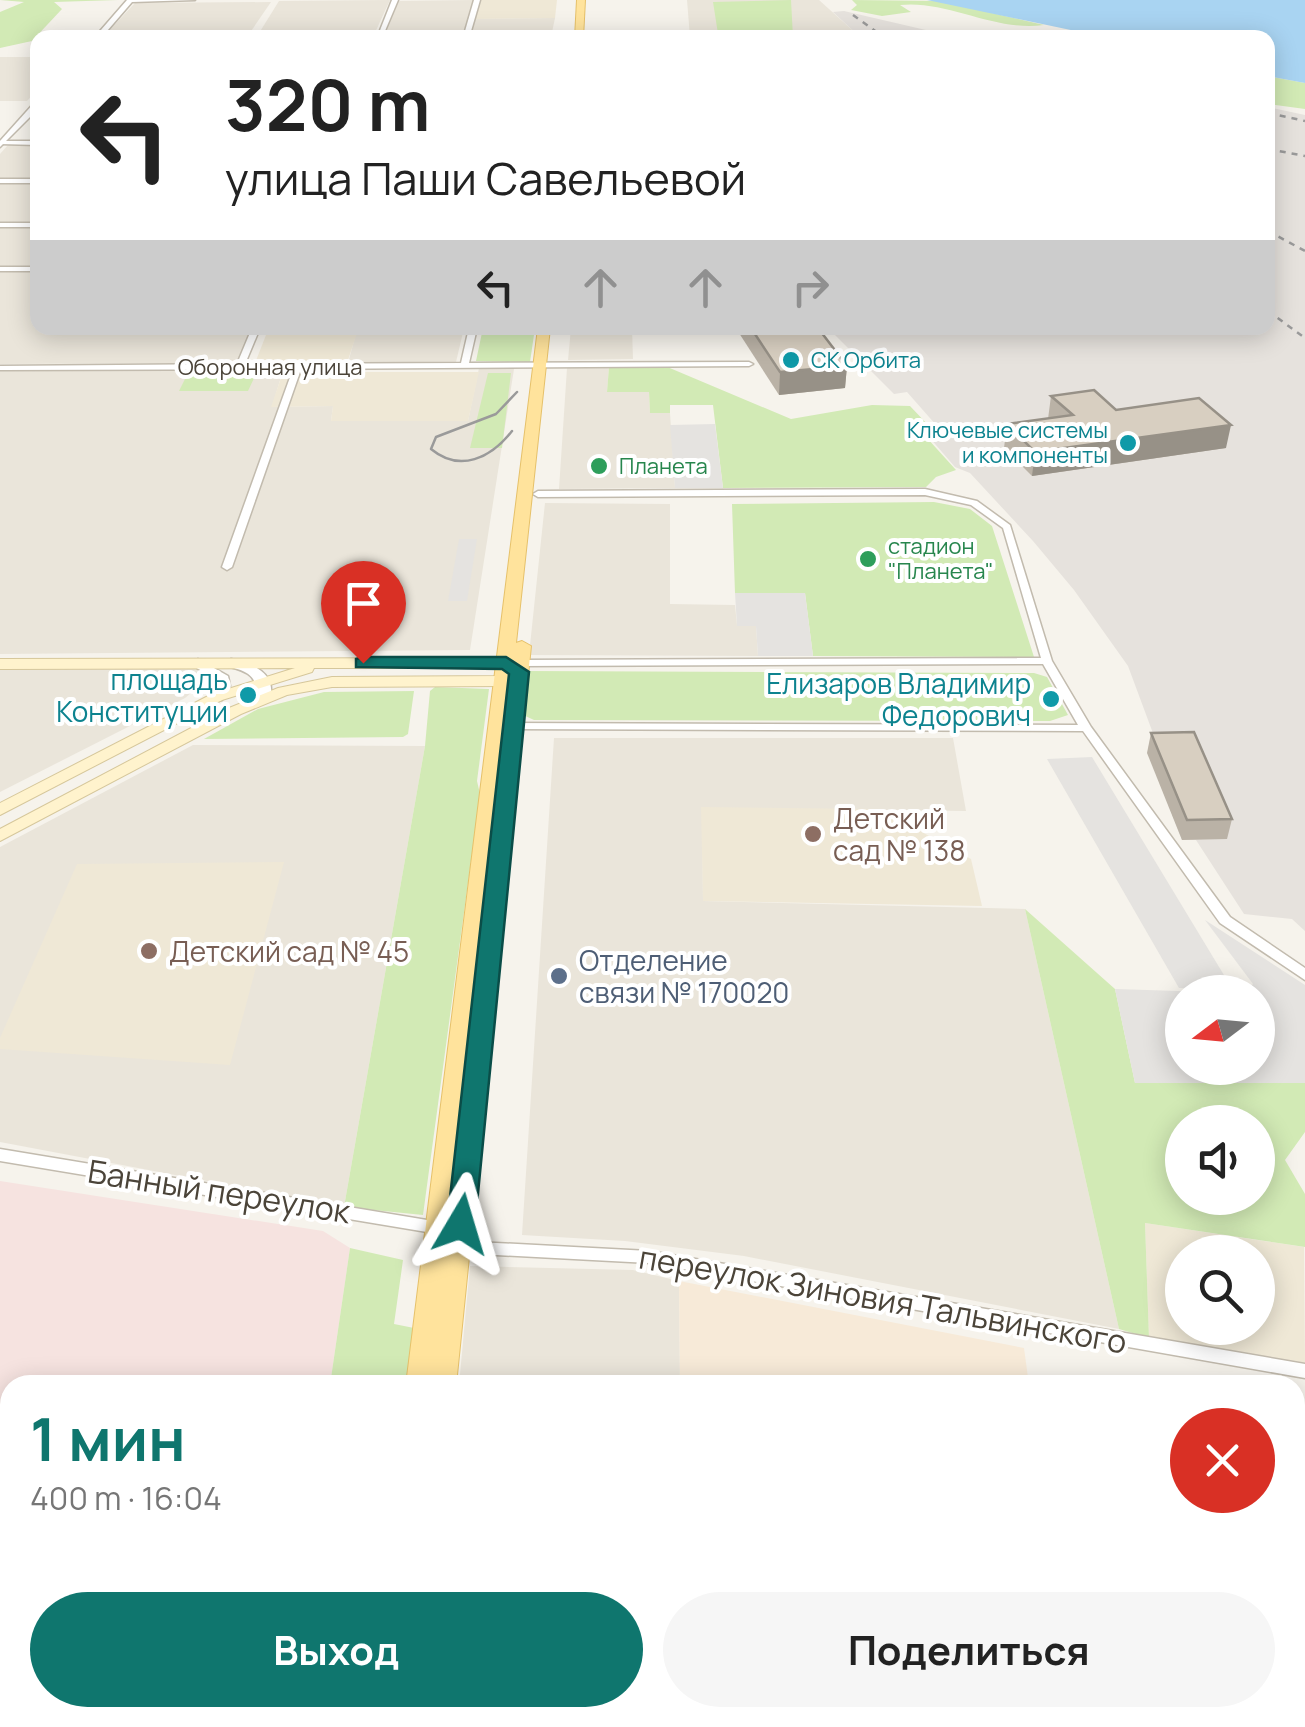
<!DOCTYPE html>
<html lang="ru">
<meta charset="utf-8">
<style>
body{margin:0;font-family:Manrope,sans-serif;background:#f6f6f6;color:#222;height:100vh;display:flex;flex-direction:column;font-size:38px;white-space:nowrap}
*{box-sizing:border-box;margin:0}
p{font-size:32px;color:#767676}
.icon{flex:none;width:55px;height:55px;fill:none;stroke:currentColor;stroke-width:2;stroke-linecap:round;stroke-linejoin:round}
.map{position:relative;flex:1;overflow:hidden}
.panel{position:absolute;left:0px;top:1375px;width:1305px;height:352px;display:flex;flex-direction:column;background:#fff;border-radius:30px 30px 0 0;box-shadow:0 5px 25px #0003}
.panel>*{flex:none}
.banner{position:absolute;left:30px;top:30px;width:1245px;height:305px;border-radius:20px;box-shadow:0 5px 25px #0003;background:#fff;color:#222;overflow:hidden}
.needle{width:65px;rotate:254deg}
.buttons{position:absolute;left:1165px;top:975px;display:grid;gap:20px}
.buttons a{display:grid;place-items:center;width:110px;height:110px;border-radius:50%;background:#fff;box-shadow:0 5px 25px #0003;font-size:50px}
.pin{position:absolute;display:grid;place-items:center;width:85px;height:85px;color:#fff;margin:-102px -42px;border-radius:50% 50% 50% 0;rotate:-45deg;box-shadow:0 0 10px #0007}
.pin .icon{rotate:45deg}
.me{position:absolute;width:110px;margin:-55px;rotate:7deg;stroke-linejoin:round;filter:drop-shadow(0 0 8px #0008)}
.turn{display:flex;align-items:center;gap:35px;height:210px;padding:0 30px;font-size:45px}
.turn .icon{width:130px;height:130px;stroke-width:2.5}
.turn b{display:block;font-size:70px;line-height:85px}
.lanes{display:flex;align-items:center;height:95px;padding:0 30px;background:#0003;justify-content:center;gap:50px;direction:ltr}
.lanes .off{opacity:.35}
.round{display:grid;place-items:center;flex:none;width:105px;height:105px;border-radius:52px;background:#f6f6f6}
.overview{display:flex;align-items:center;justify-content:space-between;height:170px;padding:0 30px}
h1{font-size:60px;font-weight:700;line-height:75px;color:#0f766e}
.action{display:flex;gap:20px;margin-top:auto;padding:20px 30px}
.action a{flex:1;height:115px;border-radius:60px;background:#0f766e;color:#fff;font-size:40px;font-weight:700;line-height:115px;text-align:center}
.action a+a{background:#f6f6f6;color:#222}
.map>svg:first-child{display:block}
.residential{fill:#eae5da}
.commercial{fill:#f7ead8}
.industrial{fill:#e6e2dd}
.education{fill:#efe8d6;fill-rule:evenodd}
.medical{fill:#f6e3e0}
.green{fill:#d2eab5;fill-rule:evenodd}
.parking{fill:#e5e3e0}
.water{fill:#a9d4f2}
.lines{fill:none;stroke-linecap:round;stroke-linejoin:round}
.minor-casing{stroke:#c2bbae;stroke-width:3}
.tertiary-casing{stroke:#c2bbae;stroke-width:3}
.secondary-casing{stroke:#d6c79b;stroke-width:2}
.primary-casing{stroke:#e6c16a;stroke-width:2}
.minor{fill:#fff;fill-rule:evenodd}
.tertiary{fill:#fff;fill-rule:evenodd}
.secondary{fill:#fff3cd;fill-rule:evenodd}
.primary{fill:#ffe39c;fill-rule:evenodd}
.tram{stroke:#9a9a9a;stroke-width:2.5}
.rail{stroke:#9a9a9a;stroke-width:2.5;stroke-dasharray:6 6;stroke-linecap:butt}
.wall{fill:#bab2a6}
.shaded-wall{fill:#979187}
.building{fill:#d8cfc1;stroke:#979187;stroke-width:2.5}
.route{fill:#0f766e;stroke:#0a4d48;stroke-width:2.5}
.culture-dot{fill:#0f9aa8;stroke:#fff;stroke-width:4}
.leisure-dot{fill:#2e9e5b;stroke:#fff;stroke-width:4}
.education-dot{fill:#8d6e63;stroke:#fff;stroke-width:4}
.service-dot{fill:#5c6f8a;stroke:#fff;stroke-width:4}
.labels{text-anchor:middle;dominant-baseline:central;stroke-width:8;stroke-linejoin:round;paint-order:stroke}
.far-culture-label{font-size:22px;fill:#0d838f;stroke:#fff;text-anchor:start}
.far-street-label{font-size:22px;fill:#4b4439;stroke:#fff}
.far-leisure-label{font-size:22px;fill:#27864d;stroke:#fff;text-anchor:start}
.culture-label{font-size:28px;fill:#0d838f;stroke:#fff;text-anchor:end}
.education-label{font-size:28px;fill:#785e54;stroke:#fff;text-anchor:start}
.service-label{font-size:28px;fill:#4e5e75;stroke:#fff;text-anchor:start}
.near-street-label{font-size:32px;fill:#4b4439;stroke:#fff}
</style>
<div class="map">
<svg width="1305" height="1727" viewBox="0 0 1305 1727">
<rect width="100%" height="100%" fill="#f6f3ec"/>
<g class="residential">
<polygon points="390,0 373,37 256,38 279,1"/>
<polygon points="474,0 462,37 383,38 397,1"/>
<polygon points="687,0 819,0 860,37 690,37"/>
<polygon points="271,2 247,37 103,37 135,3"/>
<polygon points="555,18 551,37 471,37 475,19"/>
<polygon points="0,57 37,57 37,90 27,101 0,101"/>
<polygon points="37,144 37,178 0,178 0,154 8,145"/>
<rect x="0" y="183" width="37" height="39"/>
<rect x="0" y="227" width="37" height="40"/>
<polygon points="0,272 37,272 38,328 252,328 237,363 0,364"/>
<polygon points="269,328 464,328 456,362 348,363 357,330 268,330"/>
<polygon points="571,328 632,328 633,359 568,360"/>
<polygon points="609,367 607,392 649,392 650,413 670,413 675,488 559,489 567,368"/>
<polygon points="479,368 514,369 470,650 0,654 0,371 283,370 272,407 333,406 331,421 468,421"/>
<polygon points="545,503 670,504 670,604 735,605 737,625 756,626 758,656 529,655"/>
<polygon points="189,668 204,671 198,687 185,698 0,792 0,669"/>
<polygon points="554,738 953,738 966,811 702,808 703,901 1025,909 1119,1329 744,1256 625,1241 522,1235"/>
<polygon points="193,745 425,746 344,1207 0,1142 0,847"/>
<polygon points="470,1266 633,1270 679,1281 680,1385 459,1385"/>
<polygon points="81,1718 277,1718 276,1727 79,1727"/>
<polygon points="429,1718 721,1718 721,1727 428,1727"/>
</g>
<g class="commercial">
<polygon points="679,1281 1024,1348 1029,1385 680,1385"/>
<polygon points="750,1718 1028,1718 1029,1727 789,1727"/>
</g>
<g class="industrial">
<polygon points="844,11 956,37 860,37 833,12"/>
<polygon points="1268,107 1305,115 1305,931 1292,919 1244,914 1196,840 1182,840 1155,771 1154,736 1128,666 1074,590 1033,541 970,473 955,467 929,437 944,434 907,392 894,394 828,328 1268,328"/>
<polygon points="1295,1435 1305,1436 1305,1727 1037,1727 1036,1718 1295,1718"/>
</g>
<g class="education">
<polygon points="481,0 557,0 555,18 475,19"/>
<polygon points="268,330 358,330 347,363 255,363"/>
<polygon points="283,372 479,372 468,421 331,421 333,406 271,407"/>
<polygon points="701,807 880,809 971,859 982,906 703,901"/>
<polygon points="284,862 230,1065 0,1049 0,1038 77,864"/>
<path d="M 1145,1223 L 1304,1247 L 1305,1363 L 1149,1338 ZM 1182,1252 L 1258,1252 L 1258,1328 L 1182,1328 Z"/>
</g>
<polygon class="medical" points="0,1181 323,1231 350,1248 330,1385 10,1385 10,1718 81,1718 79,1727 0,1727"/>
<g class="green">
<polygon points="0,0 118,0 54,2 62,9 32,41 0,48 0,12 24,2"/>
<polygon points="791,0 793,37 718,34 713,2"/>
<path d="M 852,0 L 940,1 L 1044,25 C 995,32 948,0 900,5 L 911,12 L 882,16 L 851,10 L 857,5 Z"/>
<polygon points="1268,76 1305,83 1305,109 1268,104"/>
<polygon points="483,328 535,328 530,362 476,361"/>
<polygon points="665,366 791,419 872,405 910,406 930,427 927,438 956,470 936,477 926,487 723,488 713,405 670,405 670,413 650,413 649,392 607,392 609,367"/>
<polygon points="488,373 511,373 502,448 470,448"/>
<polygon points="187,375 255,376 248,391 179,391"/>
<polygon points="934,502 970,509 992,526 1034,657 813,656 805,593 735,593 732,504"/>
<polygon points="527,671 1034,673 1047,677 1068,715 1050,721 534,720 521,714"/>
<polygon points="435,687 489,689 477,781 480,794 423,1215 344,1207 425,746 430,691"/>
<polygon points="414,691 408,734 403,737 204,739 258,709 324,692"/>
<path d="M 1025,909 L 1115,989 L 1135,1083 L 1305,1083 L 1305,1132 L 1285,1160 L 1305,1194 L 1305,1247 L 1145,1223 L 1149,1338 L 1119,1329 ZM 1182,1122 L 1258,1122 L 1258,1198 L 1182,1198 Z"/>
<polygon points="350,1248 403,1260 394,1324 414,1328 407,1385 330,1385"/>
<polygon points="660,1718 788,1718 813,1727 662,1727"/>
</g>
<g class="parking">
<polygon points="715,424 723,488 675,488 670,425"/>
<polygon points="459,539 477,539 467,601 448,601"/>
<polygon points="735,593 805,593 813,656 758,656 756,626 737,626"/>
<polygon points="1092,757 1233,990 1179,988 1047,759"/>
<polygon points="1205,920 1305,985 1305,1083 1135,1083 1115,989 1210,992 1182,992 1182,1068 1258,1068 1258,992 1246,992 1253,984"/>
</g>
<polygon class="water" points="927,0 1305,0 1305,83 1268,76 1268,38 1104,37"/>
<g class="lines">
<g class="minor-casing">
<g id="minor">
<polygon points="392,0 398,0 382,38 377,38"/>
<polygon points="474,0 480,0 469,38 463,38"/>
<polygon points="38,141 38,145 0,144 2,141"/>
<rect x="0" y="179" width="38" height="4"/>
<rect x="0" y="223" width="38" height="4"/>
<rect x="0" y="267" width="38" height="4"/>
<polygon points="252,328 260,328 245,364 461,363 469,328 477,328 469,363 749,362 753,364 749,366 301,369 232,567 227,570 222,567 293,369 0,370 0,366 237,364"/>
<polygon points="925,489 977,501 1010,525 1052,661 1091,727 1230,917 1305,968 1305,980 1220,923 1083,731 507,729 501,726 507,723 1078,725 1043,664 521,666 516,663 521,660 1041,658 1003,528 971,505 925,495 538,497 533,494 538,491"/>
<polygon points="0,1149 439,1222 445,1224 447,1228 445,1232 439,1234 0,1161"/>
<polygon points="458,1241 649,1251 1305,1364 1305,1378 649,1263 458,1253 452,1252 450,1247 452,1242"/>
</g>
</g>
<g class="tertiary-casing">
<g id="tertiary">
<polygon points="127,0 195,0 132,2 101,38 94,38"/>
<polygon points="35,102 38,102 38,109 0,147 0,141"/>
<polygon points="198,659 228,676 230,686 222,700 217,701 210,697 216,686 215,678 193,666 192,663"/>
<path d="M 231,659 C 253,664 277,673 270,700 L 260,700 C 255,676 252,672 226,666 L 225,663 Z"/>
</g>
</g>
<g class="secondary-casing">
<polygon id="secondary" points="507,658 528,672 505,686 332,687 287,695 241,714 0,841 0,829 229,708 278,688 332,677 502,676 510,672 504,668 314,668 312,672 222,700 0,815 0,803 212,694 295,668 0,669 0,659"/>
</g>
<g class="primary-casing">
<g id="primary">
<polygon points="577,0 585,0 583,38 575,38"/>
<polygon points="538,328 550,328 516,643 522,641 531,646 456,1385 406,1385"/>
<polygon points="366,1718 422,1718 421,1727 365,1727"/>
</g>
</g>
<use href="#minor" class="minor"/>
<use href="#tertiary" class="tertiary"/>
<use href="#secondary" class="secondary"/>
<use href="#primary" class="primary"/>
<path class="tram" d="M 512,431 C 491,458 460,473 431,449 L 436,437 L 496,414 L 517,392"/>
<g class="rail">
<polyline points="853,15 885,38"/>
<polyline points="1268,113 1305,121"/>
<polyline points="1268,149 1305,156"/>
<polyline points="1268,231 1305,251"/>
<polyline points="1268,311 1305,338"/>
</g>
</g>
<g class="wall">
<polygon points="739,328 818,328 847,366 845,388 779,395 739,333"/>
<polygon points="1051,396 1116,410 1226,448 1032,476 1004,448 1007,424 1048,419"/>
<polygon points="1151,733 1232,819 1227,839 1182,840 1147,753"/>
</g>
<g class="shaded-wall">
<polygon points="847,366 845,388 779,395 780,372"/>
<polygon points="1231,425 1226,448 1032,476 1035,452"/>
</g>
<g class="building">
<polygon points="751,328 818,328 847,366 780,372"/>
<polygon points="1094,390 1116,410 1199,398 1231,425 1035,452 1007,424 1073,415 1051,396"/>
<polygon points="1194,732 1232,819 1187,820 1151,733"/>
</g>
<polygon class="route" points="363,657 506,657 529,672 475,1224 471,1233 461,1236 451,1233 447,1224 509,674 502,669 356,667 356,659"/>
<g class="culture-dot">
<circle cx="791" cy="360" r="10"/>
<circle cx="1128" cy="443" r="10"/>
<circle cx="248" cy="695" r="10"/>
<circle cx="1051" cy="699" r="10"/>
</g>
<g class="leisure-dot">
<circle cx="599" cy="466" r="10"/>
<circle cx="868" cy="559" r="10"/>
</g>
<g class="education-dot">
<circle cx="813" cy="834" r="10"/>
<circle cx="149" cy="951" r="10"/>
</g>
<circle class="service-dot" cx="559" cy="976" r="10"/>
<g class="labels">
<g class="far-culture-label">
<text x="811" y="360">СК Орбита</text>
<text x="1108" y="430" text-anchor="end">Ключевые системы<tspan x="1108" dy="25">и компоненты</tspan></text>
</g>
<g class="far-street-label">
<text x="270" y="367">Оборонная улица</text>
</g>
<g class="far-leisure-label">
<text x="619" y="466">Планета</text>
<text x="888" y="546">стадион<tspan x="888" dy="25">"Планета"</tspan></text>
</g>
<g class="culture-label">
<text x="228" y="679">площадь<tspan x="228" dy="32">Конституции</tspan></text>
<text x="1031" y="683">Елизаров Владимир<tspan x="1031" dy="32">Федорович</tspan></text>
</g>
<g class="education-label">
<text x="833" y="818">Детский<tspan x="833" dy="32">сад № 138</tspan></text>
<text x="169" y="951">Детский сад № 45</text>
</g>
<g class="service-label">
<text x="579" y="960">Отделение<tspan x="579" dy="32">связи № 170020</tspan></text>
</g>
<g class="near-street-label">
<text transform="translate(219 1191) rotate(9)">Банный переулок</text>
<text transform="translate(883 1299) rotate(10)">переулок Зиновия Тальвинского</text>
</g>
</g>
</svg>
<div class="buttons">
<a><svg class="needle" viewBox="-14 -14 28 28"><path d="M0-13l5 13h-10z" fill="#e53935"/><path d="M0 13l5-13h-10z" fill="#767676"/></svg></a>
<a><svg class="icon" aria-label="sound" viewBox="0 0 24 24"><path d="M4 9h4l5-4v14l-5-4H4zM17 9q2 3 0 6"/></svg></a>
<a><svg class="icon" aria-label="search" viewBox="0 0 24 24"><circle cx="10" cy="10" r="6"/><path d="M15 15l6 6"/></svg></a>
</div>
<div class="pin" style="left:363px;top:663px;background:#d93025"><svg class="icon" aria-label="arrive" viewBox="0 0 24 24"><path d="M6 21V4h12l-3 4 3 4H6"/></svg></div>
<svg class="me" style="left:461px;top:1224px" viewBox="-20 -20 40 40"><path d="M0-17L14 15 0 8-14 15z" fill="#0f766e" stroke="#fff" stroke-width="4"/></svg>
<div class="banner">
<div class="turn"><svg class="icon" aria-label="left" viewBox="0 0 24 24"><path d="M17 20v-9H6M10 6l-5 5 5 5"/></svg><div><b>320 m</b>улица Паши Савельевой</div></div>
<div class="lanes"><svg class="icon" aria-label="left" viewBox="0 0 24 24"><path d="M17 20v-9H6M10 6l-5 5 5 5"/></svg><svg class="icon off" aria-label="ahead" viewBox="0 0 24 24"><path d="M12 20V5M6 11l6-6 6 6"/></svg><svg class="icon off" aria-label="ahead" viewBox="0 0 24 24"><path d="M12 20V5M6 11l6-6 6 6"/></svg><svg class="icon off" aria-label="right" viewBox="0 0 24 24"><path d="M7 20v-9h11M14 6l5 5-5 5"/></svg></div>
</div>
<section class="panel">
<div class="overview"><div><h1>1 мин</h1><p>400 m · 16:04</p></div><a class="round" style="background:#d93025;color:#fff"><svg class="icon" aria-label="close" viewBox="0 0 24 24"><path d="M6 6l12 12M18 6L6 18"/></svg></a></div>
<div class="action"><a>Выход</a><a>Поделиться</a></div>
</section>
</div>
